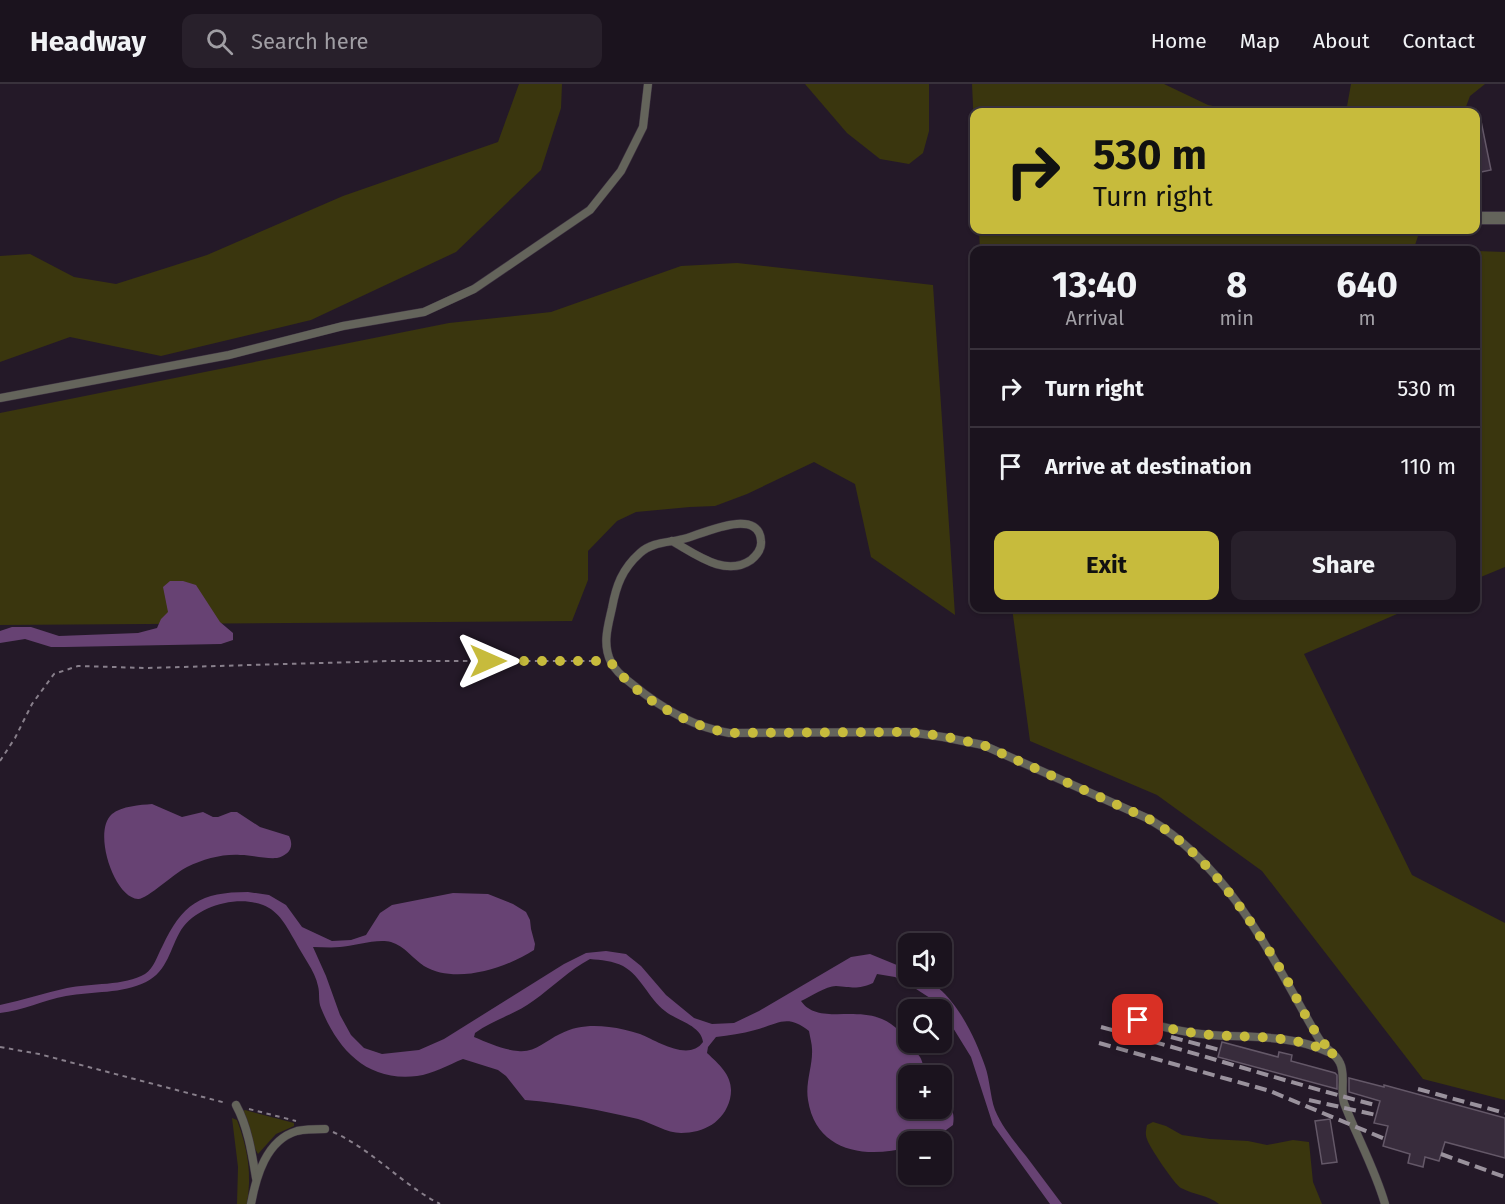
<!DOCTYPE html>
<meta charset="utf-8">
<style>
body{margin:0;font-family:"Fira Sans",sans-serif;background:#28202b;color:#f1f3f6;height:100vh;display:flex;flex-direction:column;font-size:22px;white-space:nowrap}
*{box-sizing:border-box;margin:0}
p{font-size:20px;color:#a09ea4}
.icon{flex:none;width:33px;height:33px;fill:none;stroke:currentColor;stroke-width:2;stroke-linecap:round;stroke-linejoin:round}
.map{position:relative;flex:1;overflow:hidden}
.sheet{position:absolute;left:970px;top:162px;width:510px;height:366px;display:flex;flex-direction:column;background:#1b131e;border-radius:12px;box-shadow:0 2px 4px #0004,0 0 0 2px #39323c}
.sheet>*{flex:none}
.top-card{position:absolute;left:970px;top:24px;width:510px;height:126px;border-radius:12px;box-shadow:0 2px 4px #0004,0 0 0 2px #39323c;background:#c7bb3c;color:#111;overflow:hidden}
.tools{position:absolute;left:898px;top:849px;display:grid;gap:12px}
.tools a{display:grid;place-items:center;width:54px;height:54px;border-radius:12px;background:#1b131e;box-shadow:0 2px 4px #0004,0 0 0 2px #39323c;font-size:30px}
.pin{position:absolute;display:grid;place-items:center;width:51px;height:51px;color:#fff;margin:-26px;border-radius:12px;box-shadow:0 3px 9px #0006}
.me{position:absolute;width:66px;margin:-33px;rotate:90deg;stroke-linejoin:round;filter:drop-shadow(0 0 4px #0008)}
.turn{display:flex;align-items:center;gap:21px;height:126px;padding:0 24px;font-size:27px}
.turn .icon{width:78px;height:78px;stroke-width:2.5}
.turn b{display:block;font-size:42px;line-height:51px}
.eta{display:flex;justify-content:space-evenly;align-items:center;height:102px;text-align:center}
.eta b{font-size:36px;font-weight:700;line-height:42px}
.button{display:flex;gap:12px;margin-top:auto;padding:12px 24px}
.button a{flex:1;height:69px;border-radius:12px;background:#c7bb3c;color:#111;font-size:24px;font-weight:700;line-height:69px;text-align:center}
.button a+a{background:#28202b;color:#f1f3f6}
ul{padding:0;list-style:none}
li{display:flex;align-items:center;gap:18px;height:78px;padding:0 24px;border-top:2px solid #39323c}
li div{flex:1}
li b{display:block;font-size:22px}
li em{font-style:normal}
header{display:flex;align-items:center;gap:36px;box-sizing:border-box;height:84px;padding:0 30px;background:#1b131e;border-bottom:2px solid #39323c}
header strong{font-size:28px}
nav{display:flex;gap:33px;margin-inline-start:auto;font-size:21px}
.search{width:420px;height:54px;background:#28202b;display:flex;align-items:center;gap:15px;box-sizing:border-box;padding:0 21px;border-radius:12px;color:#a09ea4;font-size:22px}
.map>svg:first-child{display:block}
.green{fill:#3a360e}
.water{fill:#674273;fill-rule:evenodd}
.building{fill:#382c3c;stroke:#645868;stroke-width:1.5}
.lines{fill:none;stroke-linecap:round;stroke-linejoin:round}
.service-casing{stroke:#3e3342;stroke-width:9}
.minor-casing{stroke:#3e3342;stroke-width:14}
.path{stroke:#887f8b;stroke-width:2;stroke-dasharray:4.5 4.5;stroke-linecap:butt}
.service{stroke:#64645b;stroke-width:8}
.minor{stroke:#64645b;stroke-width:12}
.rail{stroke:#9a929d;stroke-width:4;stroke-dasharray:12 6;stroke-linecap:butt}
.route{stroke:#c7bb3c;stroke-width:10;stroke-dasharray:0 18}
</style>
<header>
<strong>Headway</strong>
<div class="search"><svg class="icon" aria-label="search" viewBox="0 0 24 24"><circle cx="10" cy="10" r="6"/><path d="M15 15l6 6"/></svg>Search here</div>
<nav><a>Home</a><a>Map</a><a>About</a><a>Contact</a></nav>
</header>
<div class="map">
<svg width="1505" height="1120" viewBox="0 0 1505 1120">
<rect width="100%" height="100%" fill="#241928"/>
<g class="green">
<polygon points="519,0 562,0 561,24 541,86 456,168 311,236 161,272 70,253 0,278 0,172 30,170 74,193 116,200 207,171 343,112 498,58"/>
<polygon points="805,0 929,0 929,47 923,69 909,80 880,75 847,49"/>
<polygon points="972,0 1164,0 1208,21 1238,27 1238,28 975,28 975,64"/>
<polygon points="1351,0 1485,0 1470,12 1464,28 1346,28"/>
<polygon points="979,146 1305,146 1308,148 1313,146 1420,146 1414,164 1463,166 980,166"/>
<polygon points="1476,167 1505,168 1505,483 1476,495"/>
<polygon points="737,179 933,201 955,531 871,473 855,400 814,378 747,410 715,422 690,423 636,428 617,437 588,467 588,496 572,537 0,541 0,329 449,239 551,228 681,182"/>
<polygon points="1012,524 1411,524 1304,570 1412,791 1505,839 1505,1016 1423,995 1262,787 1157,711 1030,657"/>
<polygon points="245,1026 294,1039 294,1042 276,1050 258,1070 254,1063 243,1027"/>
<path d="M 232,1034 L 237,1036 C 248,1065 252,1090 247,1120 L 237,1120 L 238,1083 Z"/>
<path d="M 1153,1038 L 1166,1042 L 1182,1051 L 1210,1055 L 1248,1057 L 1267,1061 L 1293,1056 L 1309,1058 L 1313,1098 L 1322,1120 L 1219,1120 C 1208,1111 1194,1111 1181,1104 C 1175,1101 1148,1061 1147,1055 C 1145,1050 1146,1046 1147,1041 Z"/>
</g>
<g class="water">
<polygon points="170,497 183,497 196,501 220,538 233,549 233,556 221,560 65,563 51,563 25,555 0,559 0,547 12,543 31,543 59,552 138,549 157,544 161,535 168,528 163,503"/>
<path d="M 152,720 L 182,733 L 203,728 L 213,733 L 218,733 L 231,728 L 237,728 L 260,743 L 289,752 C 295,764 288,771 277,774 C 265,775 253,771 240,771 C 222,770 204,775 187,783 C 176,788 146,816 138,815 C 114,814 92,747 112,730 C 122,722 140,721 152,720 Z"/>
<path d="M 248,808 L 269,811 L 286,821 L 302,843 L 332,857 L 351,856 L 366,851 L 380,829 L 392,821 L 453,809 L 488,810 L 513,820 L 526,828 L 530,836 L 531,845 L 535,860 L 534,866 C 506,884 456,901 424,882 C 413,875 405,862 391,858 C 378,854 354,862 340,863 C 331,864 322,863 313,863 L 326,892 L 340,931 L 351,951 L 364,964 L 382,970 L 419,966 L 444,955 L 564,880 L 586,869 L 606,867 L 626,870 L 641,882 L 666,911 L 694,934 L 712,940 L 734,939 L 759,927 L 851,873 L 870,870 L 909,886 L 909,892 C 947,892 974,950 985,982 C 990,996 990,1012 995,1026 C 1002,1043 1015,1058 1026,1072 C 1038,1088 1050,1104 1062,1120 L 1050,1120 L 993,1041 L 971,973 L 942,926 L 930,914 L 913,903 L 895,893 L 877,890 L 873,899 C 857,906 852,903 836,902 C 826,902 810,913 801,917 C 822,948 878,907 908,959 C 911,964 917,968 920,973 C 923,978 924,986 925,991 L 909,992 L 909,1024 L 942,1024 L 942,1015 C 952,1022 955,1028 953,1041 C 936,1053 931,1058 909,1058 L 909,1063 C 866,1075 816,1068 808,1016 C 805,998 813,982 812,965 C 812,960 810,953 809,947 C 787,929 778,940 755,946 C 742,950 729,951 716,953 L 708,963 L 707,969 C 721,982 735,994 730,1015 C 724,1038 704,1049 681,1049 C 667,1049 652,1039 638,1035 C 600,1026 563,1019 525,1016 L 506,992 L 498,986 L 463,975 C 448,981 433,990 417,992 C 367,998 338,966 321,924 C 318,917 320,909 318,902 C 315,887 302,871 295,857 C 287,843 279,827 263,821 C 237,811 197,822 181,846 C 170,864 168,887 146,898 C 122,910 93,907 66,912 C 44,916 22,927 0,929 L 0,921 C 23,916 45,909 67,904 C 90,899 125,902 145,890 C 154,884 157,872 162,863 C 182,820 200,808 248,808 ZM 590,875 C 601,876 613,877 623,882 C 642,893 648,914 665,927 C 677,937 701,941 703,958 C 689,978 657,957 640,950 C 630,947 619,944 609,943 C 591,941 576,942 560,950 C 545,957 535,969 518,967 C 504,966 488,959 474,953 L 475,949 C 493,936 516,930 533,917 C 553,903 569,886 590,875 Z"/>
</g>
<g class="building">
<polygon points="1476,37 1481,37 1491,86 1476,89"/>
<polygon points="1222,958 1278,973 1279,968 1292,971 1291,977 1335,989 1337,991 1337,1005 1218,973"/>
<polygon points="1349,994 1384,1003 1384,1001 1505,1034 1505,1074 1445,1058 1439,1077 1425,1073 1423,1083 1408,1079 1410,1070 1383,1062 1388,1042 1374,1039 1380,1017 1349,1008"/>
<polygon points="1330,1035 1337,1078 1322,1080 1315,1037"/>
</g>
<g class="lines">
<g class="service-casing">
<g id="service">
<polyline points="0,314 229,271 343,242 424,228 474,205 590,126 621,87 643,43 648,0"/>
<path d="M 672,457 C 694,469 725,494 751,476 C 757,471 762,465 761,457 C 759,423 704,449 687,454 C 671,459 653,457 640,469 C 622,485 616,502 612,524 C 608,542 602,560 611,578 C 615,587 624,594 632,600 C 661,624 692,643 729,649 L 909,648 L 943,653 L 983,661 L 1149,735 C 1227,781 1269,867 1312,943 C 1315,948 1318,954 1322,959 C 1327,966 1336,970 1340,979 C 1346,991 1340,1006 1344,1019 C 1357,1053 1375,1085 1385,1120"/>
<path d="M 1138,936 C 1161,943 1185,949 1210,951 C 1250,954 1291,950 1328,968"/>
<path d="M 236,1021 C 248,1043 252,1070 256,1094"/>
<path d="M 251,1120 C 256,1093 266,1056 297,1047 C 306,1045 316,1045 325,1045"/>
</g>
</g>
<g class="minor-casing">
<polyline id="minor" points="1476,134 1505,134"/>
</g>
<g class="path">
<polyline points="0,677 15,654 32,620 54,590 78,582 147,584 390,577 600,577"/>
<polyline points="0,963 39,970 226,1019"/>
<polyline points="249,1025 296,1037"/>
<path d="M 333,1048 C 373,1066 401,1100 440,1120"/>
</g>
<use href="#service" class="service"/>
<use href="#minor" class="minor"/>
<g class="rail">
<path d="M 1101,943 C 1193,968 1283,997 1375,1021"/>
<polyline points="1171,953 1220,966"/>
<polyline points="1099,959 1270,1007 1385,1055"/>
<polyline points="1418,1005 1505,1029"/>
<polyline points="1309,1016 1376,1031"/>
<polyline points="1441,1070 1505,1093"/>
</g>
</g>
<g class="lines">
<path class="route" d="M 488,577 L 610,577 C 634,612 687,642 729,649 L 909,648 L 943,652 L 983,661 L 1149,735 C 1211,772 1252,837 1288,898 C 1302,924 1313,951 1335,971 C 1296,950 1254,954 1211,951 C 1186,949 1162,943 1138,936"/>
</g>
</svg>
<div class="tools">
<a><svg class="icon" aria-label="sound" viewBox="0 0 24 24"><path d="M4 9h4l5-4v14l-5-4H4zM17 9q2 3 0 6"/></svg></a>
<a><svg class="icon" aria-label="search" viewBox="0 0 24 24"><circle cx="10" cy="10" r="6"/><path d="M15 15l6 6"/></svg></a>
<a>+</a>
<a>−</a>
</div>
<div class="pin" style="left:1138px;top:936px;background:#d93025"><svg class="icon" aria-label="arrive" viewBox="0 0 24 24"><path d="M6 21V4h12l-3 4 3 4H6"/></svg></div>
<svg class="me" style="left:488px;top:577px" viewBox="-20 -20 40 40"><path d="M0-17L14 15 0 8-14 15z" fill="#c7bb3c" stroke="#fff" stroke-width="4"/></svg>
<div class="top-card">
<div class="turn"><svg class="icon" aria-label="right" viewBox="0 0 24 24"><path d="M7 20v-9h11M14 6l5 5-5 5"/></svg><div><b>530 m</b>Turn right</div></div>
</div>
<section class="sheet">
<div class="eta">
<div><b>13:40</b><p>Arrival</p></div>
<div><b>8</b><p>min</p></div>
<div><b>640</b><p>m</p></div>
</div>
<ul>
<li><svg class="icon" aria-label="right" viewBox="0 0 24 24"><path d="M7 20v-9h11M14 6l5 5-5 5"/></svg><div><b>Turn right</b></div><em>530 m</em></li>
<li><svg class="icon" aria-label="arrive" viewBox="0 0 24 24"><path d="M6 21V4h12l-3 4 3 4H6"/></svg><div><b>Arrive at destination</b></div><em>110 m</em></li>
</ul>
<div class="button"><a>Exit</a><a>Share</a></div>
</section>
</div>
